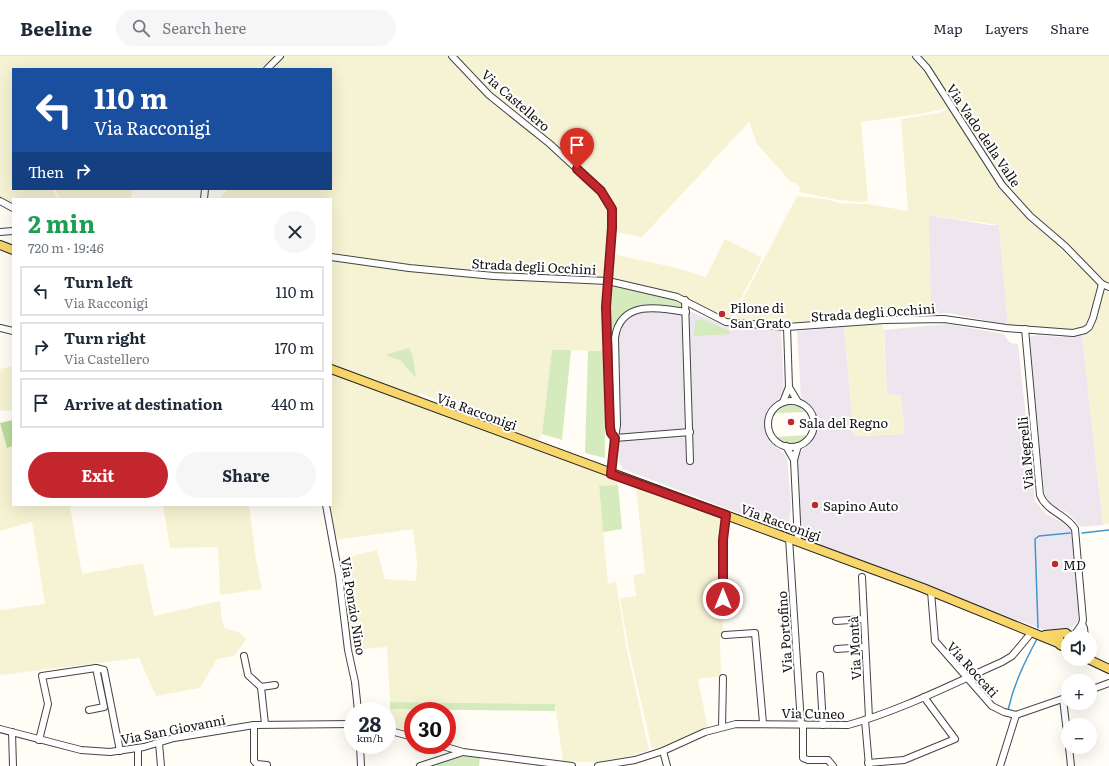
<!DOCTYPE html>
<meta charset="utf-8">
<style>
body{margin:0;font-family:Literata,serif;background:#f6f6f7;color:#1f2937;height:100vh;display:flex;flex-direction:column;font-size:15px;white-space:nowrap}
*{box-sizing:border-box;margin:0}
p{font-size:13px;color:#747a83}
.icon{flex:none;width:22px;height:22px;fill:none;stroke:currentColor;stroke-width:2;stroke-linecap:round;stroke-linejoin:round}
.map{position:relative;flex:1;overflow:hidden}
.drawer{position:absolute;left:12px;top:142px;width:320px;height:308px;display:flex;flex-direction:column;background:#fff;border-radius:0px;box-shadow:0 4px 16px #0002}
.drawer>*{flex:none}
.guide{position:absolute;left:12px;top:12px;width:320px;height:122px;border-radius:0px;box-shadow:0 4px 16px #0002;background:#1a4fa0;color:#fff;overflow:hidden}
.controls{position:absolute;left:1061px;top:574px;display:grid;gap:8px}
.controls a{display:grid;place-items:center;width:36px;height:36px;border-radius:50%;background:#fff;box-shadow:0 4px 16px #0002;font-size:20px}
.speed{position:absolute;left:344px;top:646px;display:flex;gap:8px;font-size:20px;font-weight:700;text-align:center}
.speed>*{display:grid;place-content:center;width:52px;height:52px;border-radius:50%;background:#fff;box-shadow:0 4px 16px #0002;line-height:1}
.speed small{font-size:10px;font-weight:400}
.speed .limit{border:6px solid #d22;background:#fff;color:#111}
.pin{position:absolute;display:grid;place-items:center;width:34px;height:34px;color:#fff;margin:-41px -17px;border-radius:50% 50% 50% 0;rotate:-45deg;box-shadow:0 0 4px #0007}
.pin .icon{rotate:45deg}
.me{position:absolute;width:44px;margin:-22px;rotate:0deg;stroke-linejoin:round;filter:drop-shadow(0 0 3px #0008)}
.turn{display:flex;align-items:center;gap:14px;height:84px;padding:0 16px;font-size:18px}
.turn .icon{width:52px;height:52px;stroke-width:2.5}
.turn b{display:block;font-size:28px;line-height:34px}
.then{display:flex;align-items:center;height:38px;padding:0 16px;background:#0003;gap:8px;font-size:15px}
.round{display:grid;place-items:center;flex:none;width:42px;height:42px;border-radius:21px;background:#f6f6f7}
.summary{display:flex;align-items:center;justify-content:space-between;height:68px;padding:0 16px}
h1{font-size:24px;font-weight:700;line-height:30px;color:#1e9e55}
.action{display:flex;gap:8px;margin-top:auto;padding:8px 16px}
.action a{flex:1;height:46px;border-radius:24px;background:#c4262e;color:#fff;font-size:16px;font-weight:700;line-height:46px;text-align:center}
.action a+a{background:#f6f6f7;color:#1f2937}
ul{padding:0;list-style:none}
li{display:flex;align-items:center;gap:12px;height:50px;margin:0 8px 6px;padding:0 8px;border:2px solid #e0e1e3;border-radius:0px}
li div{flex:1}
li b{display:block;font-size:15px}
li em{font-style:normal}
header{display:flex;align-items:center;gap:24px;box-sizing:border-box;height:56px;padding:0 20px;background:#fff;border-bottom:1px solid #e0e1e3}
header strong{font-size:19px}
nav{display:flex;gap:22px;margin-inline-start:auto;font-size:14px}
.search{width:280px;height:36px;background:#f6f6f7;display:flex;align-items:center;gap:10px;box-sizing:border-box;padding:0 14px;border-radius:22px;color:#747a83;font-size:15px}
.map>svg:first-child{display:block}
.industrial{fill:#eee6ef}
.farmland{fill:#f6f3d4}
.green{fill:#d5ebbd}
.forest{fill:#b9dc9c}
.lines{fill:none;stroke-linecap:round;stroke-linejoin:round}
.stream{stroke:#3f96cf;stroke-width:1.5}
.minor-casing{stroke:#444;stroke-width:8}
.major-casing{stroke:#222;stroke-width:10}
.minor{stroke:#fff;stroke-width:6}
.major{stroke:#f9d66b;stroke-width:8}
.route-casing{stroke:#7f191e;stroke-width:10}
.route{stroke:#c4262e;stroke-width:7}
.poi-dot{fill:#c4262e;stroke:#fff;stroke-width:1.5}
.labels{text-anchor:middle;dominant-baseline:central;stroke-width:4;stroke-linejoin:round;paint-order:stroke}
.street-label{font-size:13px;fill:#111;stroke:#fff}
.poi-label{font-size:13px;fill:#111;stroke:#fff;text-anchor:start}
</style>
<header>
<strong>Beeline</strong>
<div class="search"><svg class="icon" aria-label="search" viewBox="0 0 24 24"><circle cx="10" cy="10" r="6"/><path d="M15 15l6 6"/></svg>Search here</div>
<nav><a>Map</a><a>Layers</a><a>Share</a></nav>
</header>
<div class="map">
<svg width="1109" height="710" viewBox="0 0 1109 710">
<rect width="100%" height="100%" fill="#fffdf5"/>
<g class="industrial">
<polygon points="928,159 990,169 999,169 1008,269 949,257 931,258"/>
<polygon points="645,248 661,248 683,253 720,267 740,271 781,274 784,336 768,354 764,373 769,384 787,401 791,450 788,476 623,413 619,406 619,387 613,376 610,280 620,262 628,254"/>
<polygon points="947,268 1004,278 1010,287 1018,288 1035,445 1046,458 1062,466 1072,475 1079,564 1072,571 1060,575 1044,574 812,487 805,477 800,463 797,401 813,382 817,373 817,362 812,351 801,341 797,275 844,271 854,380 905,378 887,339 884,274"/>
<polygon points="1082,278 1103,469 1081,471 1068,457 1051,448 1045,440 1028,286 1030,281 1037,279 1060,281"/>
</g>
<g class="farmland">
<polygon points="0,0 277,0 265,13 13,13 13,133 53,133 57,143 13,143 13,151 0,143"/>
<polygon points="284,0 449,0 489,42 550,90 603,141 611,158 605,220 602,223 531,220 409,211 331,200 331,143 219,143 228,133 331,133 331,13 272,13"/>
<polygon points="454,0 910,0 934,27 948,50 943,53 920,58 861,66 868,145 861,146 838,144 799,136 800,131 796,127 791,126 757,88 749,66 642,181 615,176 615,160 613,145 599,129 568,101 493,40"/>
<polygon points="920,0 1109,0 1109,227 1090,212 1010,136 980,93 933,15"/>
<polygon points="950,52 986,111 1008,141 1097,228 1092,257 1088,268 1080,274 1066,275 1008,269 999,169 929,159 931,258 783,269 734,264 737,254 797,140 825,143 839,147 868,148 908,155 901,63 938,57"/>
<polygon points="55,133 132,133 131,143 60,143"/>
<polygon points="725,183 761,201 761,204 730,264 725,263 723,258 717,259 691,244 613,224 611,221 612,198 673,211 706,221"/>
<polygon points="331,203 602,227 605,228 604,295 552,294 542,378 538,386 464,358 462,354 420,337 417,341 331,308"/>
<polygon points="1103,235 1109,236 1109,468 1103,469 1082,278 1086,277"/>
<polygon points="883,266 887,338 901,339 905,378 854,380 844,271 845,269"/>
<polygon points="13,310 13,354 0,355 0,313"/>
<polygon points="331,317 617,424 618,429 599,431 608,528 616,525 626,589 649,694 631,700 596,706 563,705 555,648 390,646 387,591 352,594 339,503 377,494 385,523 416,525 417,505 413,473 336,484 328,449 331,449"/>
<polygon points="0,369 7,392 13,390 13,449 78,449 70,451 82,518 143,507 154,560 220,545 222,565 225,572 240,577 246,583 234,600 217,603 200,632 156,640 139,602 0,619 0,554 45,548 32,466 0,475"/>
<polygon points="636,431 716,460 720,462 721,466 723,577 720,582 721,620 698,623 708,673 656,694 655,692 652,693 628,590 620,542 636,540 633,519 645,517"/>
<polygon points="163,449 249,449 256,504 262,533 220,539 218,491 170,492"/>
<polygon points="390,653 432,654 413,655 413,676 391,670"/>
</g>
<g class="green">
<path d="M 614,229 L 674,242 L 682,245 L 683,253 C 653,246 628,243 612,275 L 609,276 L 609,231 Z"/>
<polygon points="701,263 730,275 731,278 694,280 695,265"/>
<polygon points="409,292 413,301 416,322 400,304 385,299"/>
<polygon points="552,294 571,294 562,384 542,378"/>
<polygon points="588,295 604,295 605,402 585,397"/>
<polygon points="786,349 798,350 806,356 775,357"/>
<path d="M 807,379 C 799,391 786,391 776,381 Z"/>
<polygon points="618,429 622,473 603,476 599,430"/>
<polygon points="390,646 555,648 555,655 390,653"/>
<polygon points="465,700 480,700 479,710 427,710"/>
</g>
<polygon class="forest" points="13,364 13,390 7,392 0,367"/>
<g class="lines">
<g class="stream">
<polyline points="1082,477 1109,474"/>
<polyline points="1038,572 1035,483 1039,480 1070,477"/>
<path d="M 1008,654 C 1014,628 1024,607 1037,583"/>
</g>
<g class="minor-casing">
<g id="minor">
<polyline points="452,0 489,39 550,88 601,135 612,153 612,172 606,251 610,371 611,377 615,382 611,418"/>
<polyline points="916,0 927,12 1002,129 1030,160 1065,190 1102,228 1109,231"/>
<polyline points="267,13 280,0"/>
<polyline points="204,143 205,133"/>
<polyline points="0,145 13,152"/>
<polyline points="0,176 13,175"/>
<polyline points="331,201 409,212 494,220 608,225 677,241 726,266 787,271 884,264 944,263 1006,272 1073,277 1085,274 1089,271 1093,262 1102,228"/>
<polyline points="685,244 690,405"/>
<path d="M 686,256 C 659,251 620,244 615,282 L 617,369 L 615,382 L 690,376"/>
<polyline points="0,272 13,275"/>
<path d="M 1025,273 L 1040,439 C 1047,456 1066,458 1075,473 L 1083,564 L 1082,568 L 1073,581"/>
<polyline points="789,331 798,346"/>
<circle cx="791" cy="368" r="23"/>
<polyline points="783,346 789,331 787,271"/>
<polyline points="786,390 794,404"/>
<polyline points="798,390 794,404 798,486"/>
<polyline points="326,449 339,520 348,594 355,626 358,655"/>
<polyline points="789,482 801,668"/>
<polyline points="862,521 869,662"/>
<polyline points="931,535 935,585 992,650 1004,656 1016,659 1068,641"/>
<polyline points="723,543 723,484 726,459"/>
<polyline points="836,565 864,563"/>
<polyline points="1082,568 1084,572 1085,581"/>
<polyline points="725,579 755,577 763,667"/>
<polyline points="837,593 865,591"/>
<polyline points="244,600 248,619 261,631 275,629"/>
<polyline points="96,612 104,614 120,695"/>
<polyline points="820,619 823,669"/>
<polyline points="261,631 265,668"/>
<polyline points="1090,634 1109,627"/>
<polyline points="1063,643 1068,685"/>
<polyline points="865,664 869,710"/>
<polyline points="803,668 803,702 808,704 828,704 833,710"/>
<polyline points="254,669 254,705 257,708 267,709"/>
<polyline points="722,671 723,622"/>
<polyline points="0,673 81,694 110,696 144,691 174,682 254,669 353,668"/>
<polyline points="387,674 413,681"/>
<polyline points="12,676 13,710"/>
<polyline points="39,684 48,648 42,620 96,612 104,651 89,654"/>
<polyline points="159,687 161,710"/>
<polyline points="360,689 361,710"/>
<polyline points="439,689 463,696 572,710"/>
<polyline points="1069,691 1071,710"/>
<polyline points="138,692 138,710"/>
<polyline points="663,695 667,710"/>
<polyline points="868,707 904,704 955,683 924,641"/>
<polyline points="420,710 463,696"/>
<path d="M 598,710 L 635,704 L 663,695 L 705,676 L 736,668 L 848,669 C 902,654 952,628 1002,606 L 1012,600 L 1032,576"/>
<polyline points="1000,710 1016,659"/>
</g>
</g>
<g class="major-casing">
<g id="major">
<polyline points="0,189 13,194"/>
<polyline points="331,313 923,532 1058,587"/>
<polyline points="1045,579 1066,577 1071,581"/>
<polyline points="1059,582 1060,589 1068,593"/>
<polyline points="1088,603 1109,613"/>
</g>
</g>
<use href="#minor" class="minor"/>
<use href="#major" class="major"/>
</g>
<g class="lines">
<g class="route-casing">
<polyline id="route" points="577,113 601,135 612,153 612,172 606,251 610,371 611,377 615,382 611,418 726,459 723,484 723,543"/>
</g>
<use href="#route" class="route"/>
</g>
<g class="poi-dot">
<circle cx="722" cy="258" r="4"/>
<circle cx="791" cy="366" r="4"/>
<circle cx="815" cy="449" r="4"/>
<circle cx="1055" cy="508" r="4"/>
</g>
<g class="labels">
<g class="street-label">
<text transform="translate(516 44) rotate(41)">Via Castellero</text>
<text transform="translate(984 79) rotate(56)">Via Vado della Valle</text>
<text transform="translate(534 210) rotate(3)">Strada degli Occhini</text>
<text transform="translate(873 256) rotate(-4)">Strada degli Occhini</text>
<text transform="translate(477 355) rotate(20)">Via Racconigi</text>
<text transform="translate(1025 397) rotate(-95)">Via Negrelli</text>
<text transform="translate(781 466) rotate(20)">Via Racconigi</text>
<text transform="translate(354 550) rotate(81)">Via Ponzio Nino</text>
<text transform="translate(784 576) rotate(-94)">Via Portofino</text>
<text transform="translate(854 592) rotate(-93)">Via Montà</text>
<text transform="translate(973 613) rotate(48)">Via Roccati</text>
<text transform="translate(813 657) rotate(1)">Via Cuneo</text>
<text transform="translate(173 673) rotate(-11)">Via San Giovanni</text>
</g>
<g class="poi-label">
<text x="730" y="251">Pilone di<tspan x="730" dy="15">San Grato</tspan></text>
<text x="799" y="366">Sala del Regno</text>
<text x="823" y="449">Sapino Auto</text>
<text x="1063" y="508">MD</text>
</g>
</g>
</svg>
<div class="controls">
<a><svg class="icon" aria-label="sound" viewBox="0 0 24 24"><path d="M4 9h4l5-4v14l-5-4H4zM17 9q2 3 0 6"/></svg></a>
<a>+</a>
<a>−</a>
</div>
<div class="speed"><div>28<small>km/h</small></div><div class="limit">30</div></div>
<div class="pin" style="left:577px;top:113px;background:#d93025"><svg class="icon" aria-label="arrive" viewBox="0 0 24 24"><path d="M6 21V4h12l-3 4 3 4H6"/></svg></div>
<svg class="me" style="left:723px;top:543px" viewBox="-20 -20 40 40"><circle r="17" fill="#c4262e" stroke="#fff" stroke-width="3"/><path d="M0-11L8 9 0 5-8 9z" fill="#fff"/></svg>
<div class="guide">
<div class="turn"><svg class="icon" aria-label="left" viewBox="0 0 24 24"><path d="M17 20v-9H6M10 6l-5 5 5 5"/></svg><div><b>110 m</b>Via Racconigi</div></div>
<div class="then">Then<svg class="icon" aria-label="right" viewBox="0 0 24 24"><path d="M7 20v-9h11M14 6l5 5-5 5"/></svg></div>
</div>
<section class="drawer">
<div class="summary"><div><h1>2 min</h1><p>720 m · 19:46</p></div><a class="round"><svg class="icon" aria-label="close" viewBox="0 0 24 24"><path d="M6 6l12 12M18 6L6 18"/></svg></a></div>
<ul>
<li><svg class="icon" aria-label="left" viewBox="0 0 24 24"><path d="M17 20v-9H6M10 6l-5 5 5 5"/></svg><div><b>Turn left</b><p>Via Racconigi</p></div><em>110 m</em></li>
<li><svg class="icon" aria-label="right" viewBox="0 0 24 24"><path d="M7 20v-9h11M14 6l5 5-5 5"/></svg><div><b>Turn right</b><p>Via Castellero</p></div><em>170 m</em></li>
<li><svg class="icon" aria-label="arrive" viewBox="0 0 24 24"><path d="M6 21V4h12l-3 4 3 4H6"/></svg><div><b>Arrive at destination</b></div><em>440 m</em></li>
</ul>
<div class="action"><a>Exit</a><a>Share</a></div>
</section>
</div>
